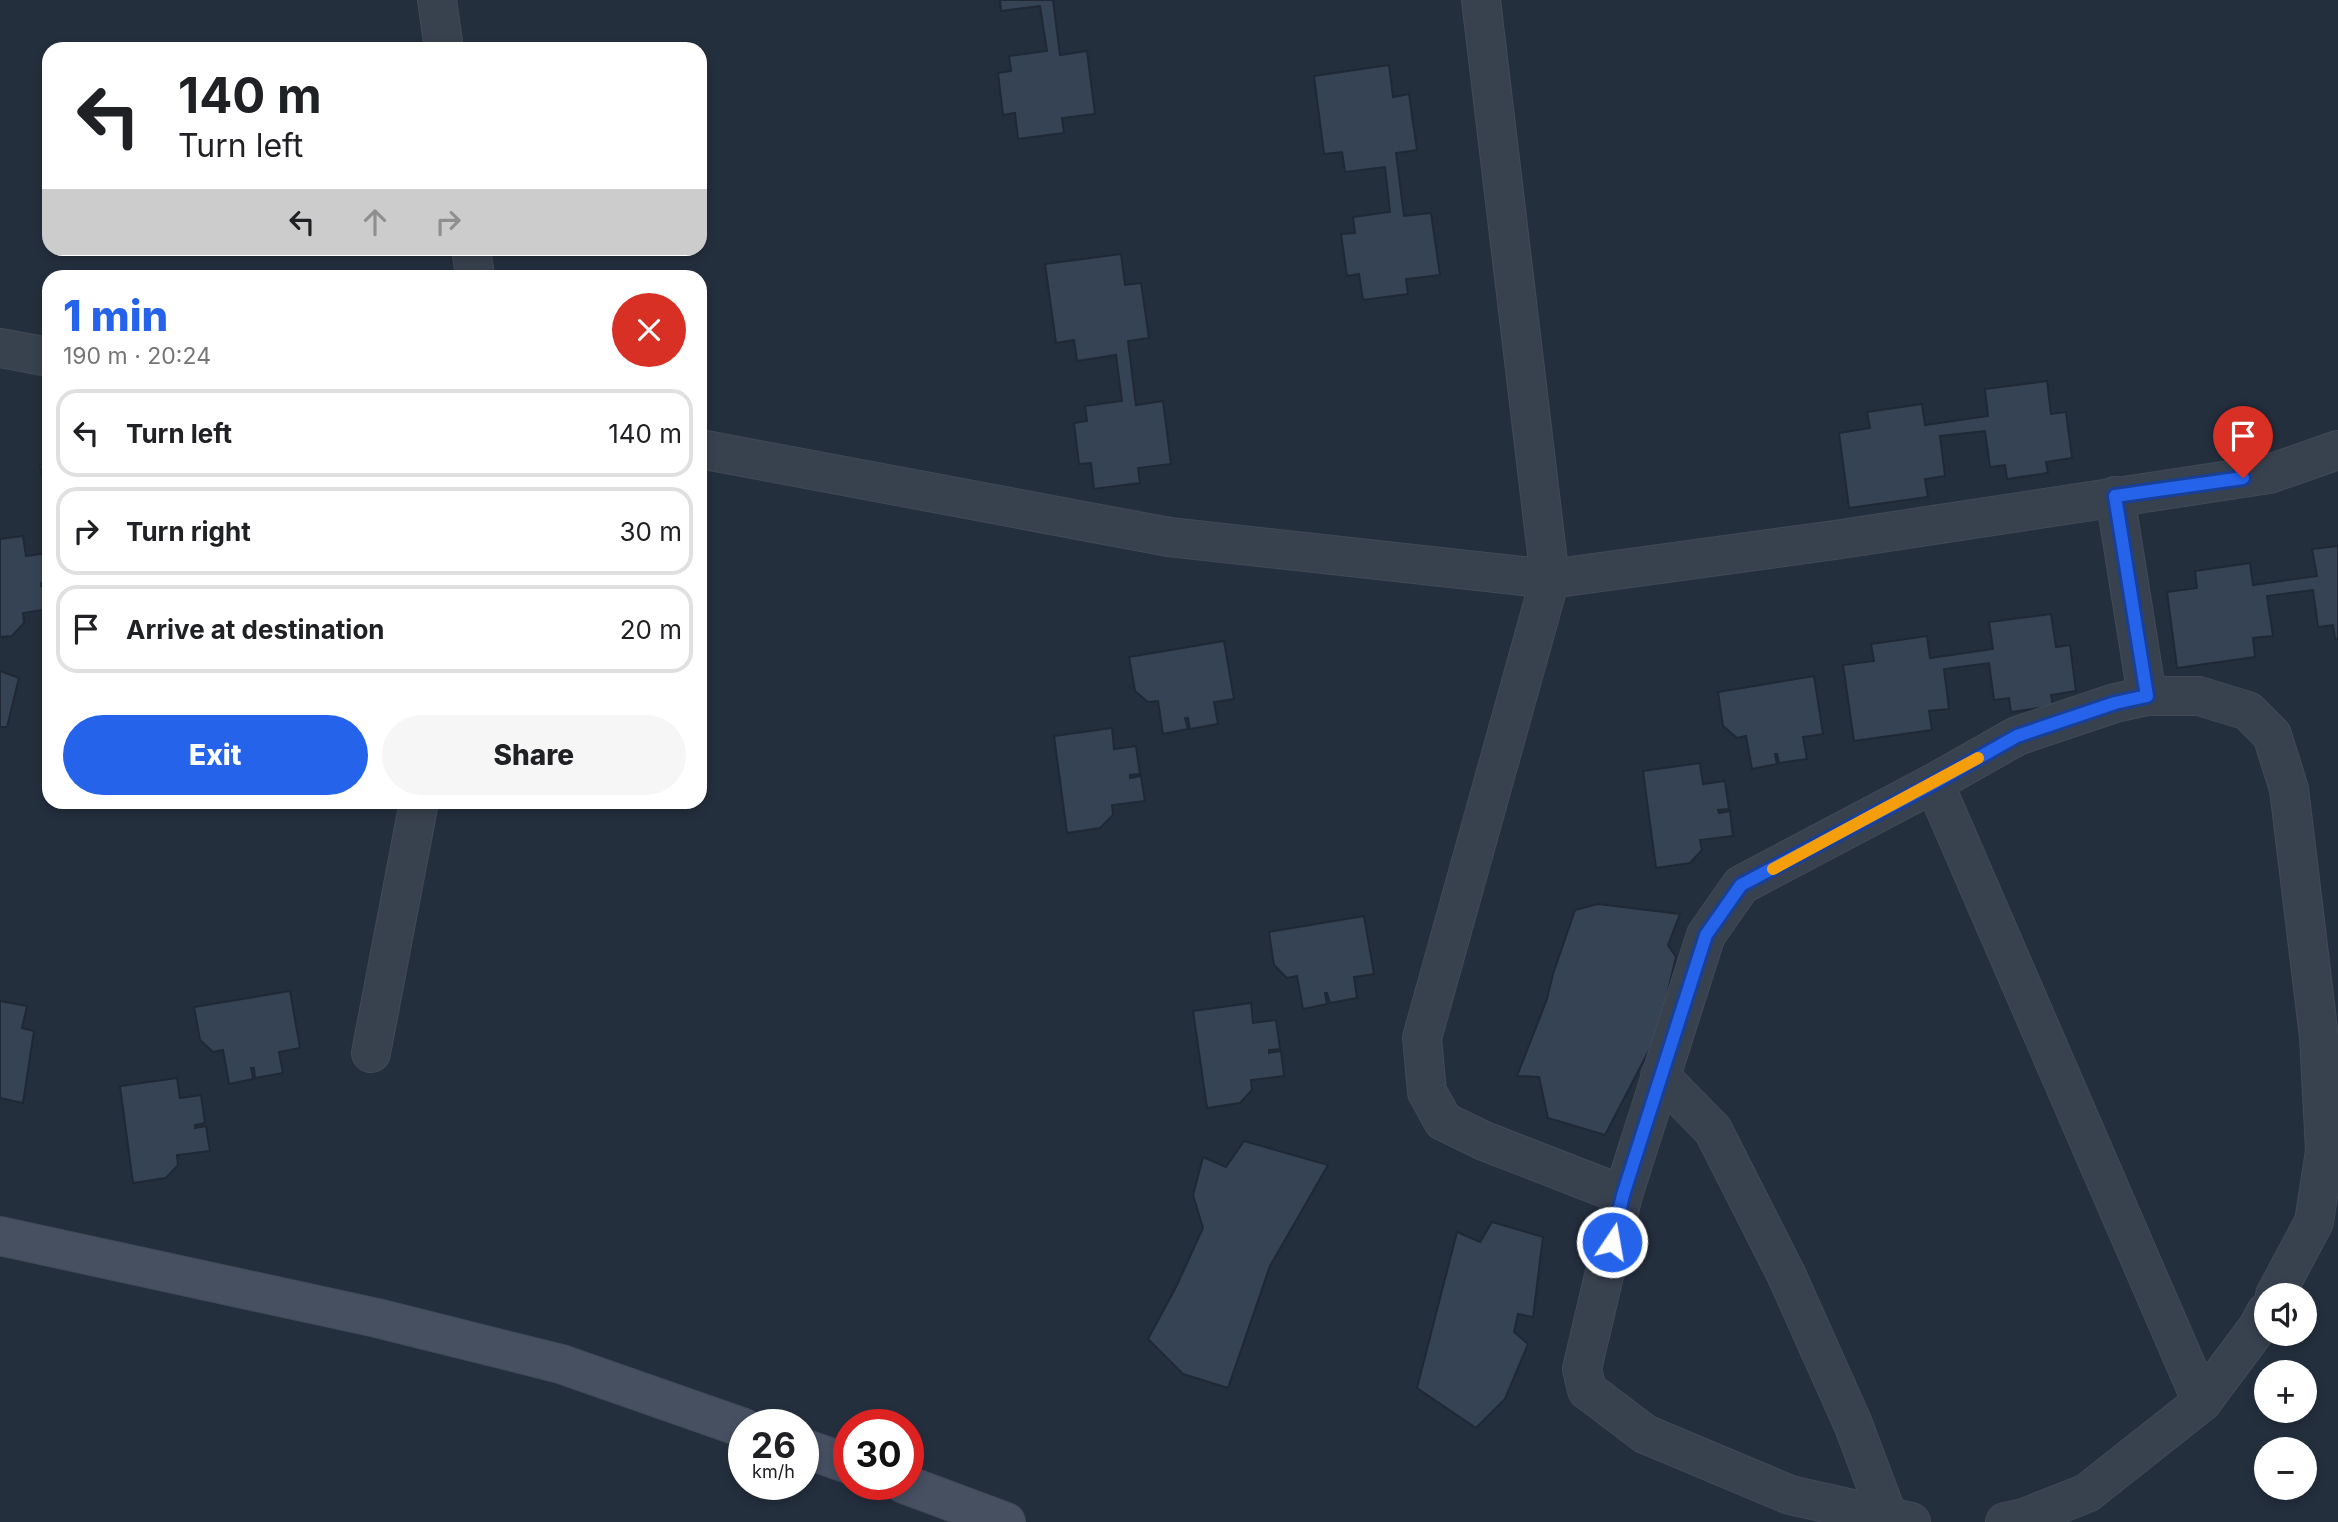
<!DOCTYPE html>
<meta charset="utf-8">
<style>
body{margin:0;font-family:Inter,sans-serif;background:#f6f6f6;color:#202124;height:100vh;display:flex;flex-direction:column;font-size:26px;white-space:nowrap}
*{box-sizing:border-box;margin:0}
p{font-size:23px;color:#757577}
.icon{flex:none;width:38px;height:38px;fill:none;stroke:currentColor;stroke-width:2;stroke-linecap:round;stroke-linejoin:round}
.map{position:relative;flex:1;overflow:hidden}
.drawer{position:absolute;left:42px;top:270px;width:665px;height:539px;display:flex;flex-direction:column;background:#fff;border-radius:21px;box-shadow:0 4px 10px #0003}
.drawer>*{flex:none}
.guide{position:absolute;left:42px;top:42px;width:665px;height:214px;border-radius:21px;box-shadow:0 4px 10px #0003;background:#fff;color:#202124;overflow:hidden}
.controls{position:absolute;left:2254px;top:1283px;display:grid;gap:14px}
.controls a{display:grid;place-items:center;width:63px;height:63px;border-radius:50%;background:#fff;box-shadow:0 4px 10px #0003;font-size:35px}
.speed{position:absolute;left:728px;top:1409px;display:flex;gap:14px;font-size:35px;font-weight:700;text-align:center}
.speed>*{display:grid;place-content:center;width:91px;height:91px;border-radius:50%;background:#fff;box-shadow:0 4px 10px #0003;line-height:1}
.speed small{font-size:18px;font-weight:400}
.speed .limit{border:10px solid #d22;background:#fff;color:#111}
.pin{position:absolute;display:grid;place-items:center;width:60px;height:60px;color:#fff;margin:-72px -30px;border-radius:50% 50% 50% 0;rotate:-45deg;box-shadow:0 0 7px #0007}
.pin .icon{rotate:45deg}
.me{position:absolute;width:77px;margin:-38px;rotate:12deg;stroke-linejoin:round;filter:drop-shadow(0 0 5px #0008)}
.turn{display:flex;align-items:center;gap:24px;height:147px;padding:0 21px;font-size:32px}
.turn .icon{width:91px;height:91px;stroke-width:2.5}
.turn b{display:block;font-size:49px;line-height:60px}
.lanes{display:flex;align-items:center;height:66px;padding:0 21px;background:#0003;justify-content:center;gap:35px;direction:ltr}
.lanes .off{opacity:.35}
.round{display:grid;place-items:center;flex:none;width:74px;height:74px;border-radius:37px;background:#f6f6f6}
.headline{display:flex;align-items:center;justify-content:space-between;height:119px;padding:0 21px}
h1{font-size:42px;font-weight:800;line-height:52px;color:#2563eb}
.button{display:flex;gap:14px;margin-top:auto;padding:14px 21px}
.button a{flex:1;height:80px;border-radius:42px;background:#2563eb;color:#fff;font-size:28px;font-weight:800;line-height:80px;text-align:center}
.button a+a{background:#f6f6f6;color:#202124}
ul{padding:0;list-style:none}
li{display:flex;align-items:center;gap:21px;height:88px;margin:0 14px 10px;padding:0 7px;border:4px solid #e0e0e0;border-radius:21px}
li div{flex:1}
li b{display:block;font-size:26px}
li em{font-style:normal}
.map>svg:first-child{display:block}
.building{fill:#364354;stroke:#1f2835;stroke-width:2}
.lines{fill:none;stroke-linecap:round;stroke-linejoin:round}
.street-casing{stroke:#414a57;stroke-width:40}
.secondary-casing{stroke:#414a57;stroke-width:40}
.street{stroke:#38414e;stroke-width:38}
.secondary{stroke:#465061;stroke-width:38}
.route-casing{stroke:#184099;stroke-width:18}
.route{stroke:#2563eb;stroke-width:12}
.slow{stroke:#f59e0b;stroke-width:12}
</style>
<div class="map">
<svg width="2338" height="1522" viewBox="0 0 2338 1522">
<rect width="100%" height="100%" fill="#242f3e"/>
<g class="building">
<polygon points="1000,0 1053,0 1060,55 1087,51 1095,114 1062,118 1064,133 1018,139 1015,113 1003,115 998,73 1011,71 1009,56 1047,51 1040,6 1001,11"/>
<polygon points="1389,65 1393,97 1409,94 1417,150 1396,153 1404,216 1431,213 1440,275 1406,279 1408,294 1363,300 1359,274 1347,276 1341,234 1355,233 1353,217 1390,212 1385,167 1345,172 1342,152 1324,154 1314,76"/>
<polygon points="1121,254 1125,285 1141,283 1149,338 1128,341 1136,405 1163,401 1171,464 1138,468 1140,483 1094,489 1091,463 1079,464 1074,423 1087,421 1085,406 1122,401 1116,355 1077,361 1074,340 1056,343 1045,264"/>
<polygon points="2047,381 2051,414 2066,412 2072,458 2046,462 2048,473 2007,479 2005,465 1990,467 1985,431 1940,436 1945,476 1925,479 1928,497 1849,508 1839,433 1870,428 1867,412 1922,404 1925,425 1988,416 1985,389"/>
<polygon points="49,463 49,501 46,498 40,465"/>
<polygon points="23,536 26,556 47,553 49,582 41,583 41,586 49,584 49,609 23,613 24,623 12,636 0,637 0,539"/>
<polygon points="2338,546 2338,639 2335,639 2333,625 2318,627 2313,590 2267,596 2273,636 2253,638 2255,657 2177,668 2167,592 2197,588 2195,571 2250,563 2253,585 2317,576 2312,549"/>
<polygon points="2051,614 2056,647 2070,645 2076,691 2051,695 2053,706 2011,712 2009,698 1994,700 1989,663 1944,669 1949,709 1929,711 1932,730 1854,741 1843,665 1874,661 1871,644 1927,636 1930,658 1993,649 1989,622"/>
<polygon points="1224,641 1234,699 1214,702 1218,724 1190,729 1188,718 1185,718 1188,729 1163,734 1158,701 1148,702 1135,691 1129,657"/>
<polygon points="0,671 19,678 7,727 0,727"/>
<polygon points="1814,676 1823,734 1803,737 1807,759 1779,763 1777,754 1775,754 1777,764 1752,769 1746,736 1737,738 1723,726 1718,692"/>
<polygon points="1112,728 1114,749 1136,746 1140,774 1130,775 1130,778 1141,776 1145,801 1112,805 1113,815 1100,828 1067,833 1054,736"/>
<polygon points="1700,763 1703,784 1725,781 1729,809 1718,810 1719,813 1730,811 1733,836 1700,840 1702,850 1690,863 1656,868 1643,771"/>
<polygon points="1598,904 1680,914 1668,945 1676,957 1658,1033 1605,1135 1548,1118 1539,1077 1517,1076 1547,999 1553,974 1575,910"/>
<polygon points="1364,916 1374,974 1354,977 1357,998 1330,1003 1327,993 1325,993 1327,1004 1303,1009 1297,976 1287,978 1274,965 1269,932"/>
<polygon points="290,991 300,1048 279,1052 283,1073 255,1078 254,1068 251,1068 253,1079 229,1084 223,1050 213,1052 200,1040 194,1007"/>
<polygon points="0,1001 27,1006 22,1028 34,1031 23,1103 0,1098"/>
<polygon points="1251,1003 1253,1023 1276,1020 1280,1049 1269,1050 1269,1053 1281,1051 1284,1076 1251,1080 1252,1090 1240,1103 1207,1108 1193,1011"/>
<polygon points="177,1078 180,1098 201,1095 205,1123 195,1125 195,1128 206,1126 210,1151 177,1155 178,1165 166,1178 133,1183 120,1086"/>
<polygon points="1244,1141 1328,1165 1270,1266 1228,1388 1183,1374 1148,1339 1176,1287 1203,1228 1193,1195 1203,1157 1226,1167"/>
<polygon points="1492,1222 1543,1237 1533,1317 1518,1314 1514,1332 1528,1344 1505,1399 1476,1428 1417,1388 1457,1232 1480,1242"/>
</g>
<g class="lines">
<g class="street-casing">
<g id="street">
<polyline points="437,0 444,49"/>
<polyline points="471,248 475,276"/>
<polyline points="0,348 49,357"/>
<polyline points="700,449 1169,537 1550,579 1481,0"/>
<polyline points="2115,496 2147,696 2199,696 2248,711 2272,735 2289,789 2319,1037 2325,1151 2314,1222 2275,1295"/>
<polyline points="1934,783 2202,1402"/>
<polyline points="371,1053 419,802"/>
<polyline points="1660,1076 1713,1130 1786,1274 1853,1424 1888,1517"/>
<polyline points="1623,1195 1706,935 1741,885 1934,783 2017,736 2115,703 2147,696"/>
<polyline points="1911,1522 1790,1495 1645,1434 1587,1390 1582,1369 1623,1195 1484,1141 1443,1121 1427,1092 1422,1038 1550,579 1835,540 2269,474 2338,450"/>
<polyline points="2005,1522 2024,1518 2087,1493 2202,1402 2258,1327 2266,1312"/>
</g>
</g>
<g class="secondary-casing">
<g id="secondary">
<polyline points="0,1236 377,1318 561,1364 744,1428"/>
<polyline points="803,1448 849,1464"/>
<polyline points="904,1484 1006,1522"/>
</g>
</g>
<use href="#street" class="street"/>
<use href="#secondary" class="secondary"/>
</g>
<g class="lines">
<g class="route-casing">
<polyline id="route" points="1612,1242 1623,1195 1706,935 1741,885 1934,783 2017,736 2115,703 2147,696 2115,496 2243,478"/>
</g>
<use href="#route" class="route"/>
<polyline class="slow" points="1773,869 1978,758"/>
</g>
</svg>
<div class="controls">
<a><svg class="icon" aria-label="sound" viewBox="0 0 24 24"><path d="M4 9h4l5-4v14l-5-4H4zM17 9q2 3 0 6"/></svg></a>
<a>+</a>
<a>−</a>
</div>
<div class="speed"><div>26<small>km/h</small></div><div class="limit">30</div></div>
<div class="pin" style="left:2243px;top:478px;background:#d93025"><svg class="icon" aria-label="arrive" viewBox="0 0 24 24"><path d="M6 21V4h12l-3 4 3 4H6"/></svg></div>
<svg class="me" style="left:1612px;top:1242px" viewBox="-20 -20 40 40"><circle r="17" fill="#2563eb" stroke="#fff" stroke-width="3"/><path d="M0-11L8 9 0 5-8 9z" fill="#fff"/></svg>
<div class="guide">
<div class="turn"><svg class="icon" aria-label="left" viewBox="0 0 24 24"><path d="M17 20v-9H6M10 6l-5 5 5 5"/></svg><div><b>140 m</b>Turn left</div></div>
<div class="lanes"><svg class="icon" aria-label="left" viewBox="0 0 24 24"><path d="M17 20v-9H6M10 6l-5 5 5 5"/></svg><svg class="icon off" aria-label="ahead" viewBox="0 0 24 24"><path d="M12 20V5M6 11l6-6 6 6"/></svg><svg class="icon off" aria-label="right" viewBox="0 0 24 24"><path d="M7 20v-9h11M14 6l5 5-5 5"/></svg></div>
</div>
<section class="drawer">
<div class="headline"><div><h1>1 min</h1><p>190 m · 20:24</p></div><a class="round" style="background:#d93025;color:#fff"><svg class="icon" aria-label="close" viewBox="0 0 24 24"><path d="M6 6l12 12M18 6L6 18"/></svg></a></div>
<ul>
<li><svg class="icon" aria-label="left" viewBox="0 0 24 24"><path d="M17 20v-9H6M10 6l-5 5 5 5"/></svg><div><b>Turn left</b></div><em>140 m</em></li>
<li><svg class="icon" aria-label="right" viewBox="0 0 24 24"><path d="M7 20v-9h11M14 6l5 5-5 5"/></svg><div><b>Turn right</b></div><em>30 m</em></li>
<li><svg class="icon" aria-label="arrive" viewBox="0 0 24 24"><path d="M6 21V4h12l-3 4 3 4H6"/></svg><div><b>Arrive at destination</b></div><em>20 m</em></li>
</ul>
<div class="button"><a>Exit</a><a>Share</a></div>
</section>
</div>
